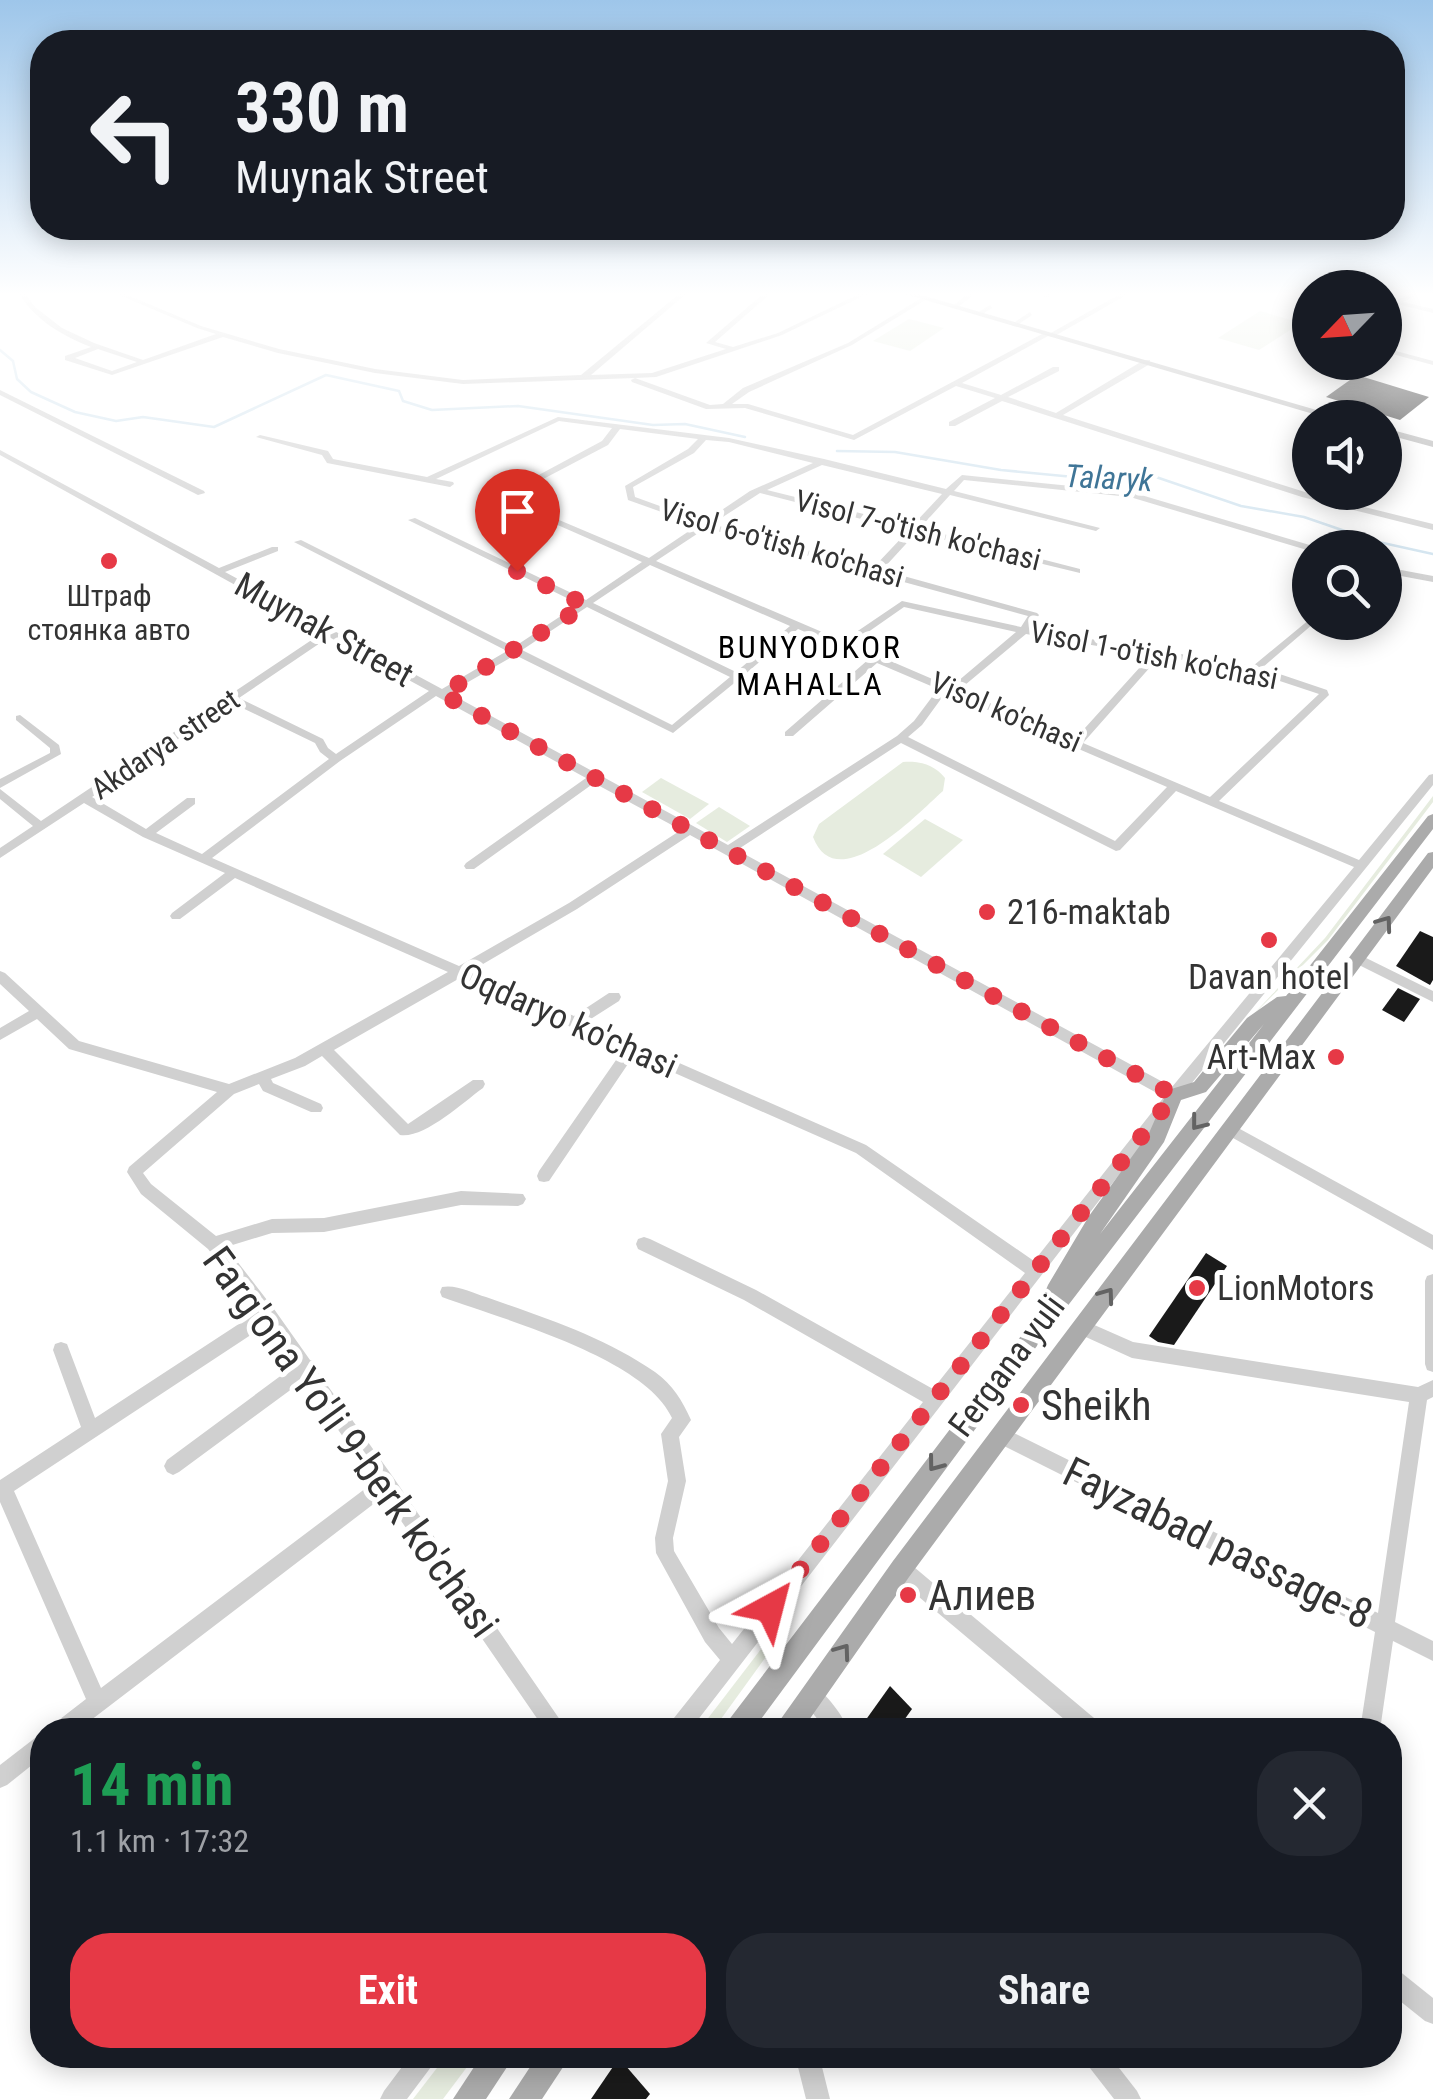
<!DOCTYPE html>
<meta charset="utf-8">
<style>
body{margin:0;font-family:"Roboto Condensed",sans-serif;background:#242831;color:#f1f3f6;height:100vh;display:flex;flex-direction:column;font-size:38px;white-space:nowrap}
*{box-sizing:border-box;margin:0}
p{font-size:32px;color:#9ea1a6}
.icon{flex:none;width:55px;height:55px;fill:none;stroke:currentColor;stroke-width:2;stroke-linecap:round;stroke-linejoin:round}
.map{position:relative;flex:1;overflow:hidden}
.drawer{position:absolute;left:30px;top:1718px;width:1372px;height:350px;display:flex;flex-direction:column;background:#171b24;border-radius:40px;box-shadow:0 5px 25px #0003}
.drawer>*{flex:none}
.hud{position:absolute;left:30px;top:30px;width:1375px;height:210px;border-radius:40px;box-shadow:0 5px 25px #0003;background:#171b24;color:#f1f3f6;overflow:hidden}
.needle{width:65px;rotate:245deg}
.controls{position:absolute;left:1292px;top:270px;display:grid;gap:20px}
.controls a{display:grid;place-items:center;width:110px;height:110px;border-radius:50%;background:#171b24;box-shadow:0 5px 25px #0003;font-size:50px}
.pin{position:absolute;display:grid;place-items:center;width:85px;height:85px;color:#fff;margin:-102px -42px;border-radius:50% 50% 50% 0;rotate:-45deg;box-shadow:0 0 10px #0007}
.pin .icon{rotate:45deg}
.me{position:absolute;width:110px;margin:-55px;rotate:38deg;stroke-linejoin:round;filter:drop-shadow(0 0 8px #0008)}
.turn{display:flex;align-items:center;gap:35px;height:210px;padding:0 40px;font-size:45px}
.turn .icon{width:130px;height:130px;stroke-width:2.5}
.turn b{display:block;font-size:70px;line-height:85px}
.round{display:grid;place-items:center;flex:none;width:105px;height:105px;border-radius:40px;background:#242831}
.summary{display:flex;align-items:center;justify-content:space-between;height:170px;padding:0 40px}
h1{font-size:60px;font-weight:700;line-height:75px;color:#1e9e55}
.action{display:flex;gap:20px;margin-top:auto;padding:20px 40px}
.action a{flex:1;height:115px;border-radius:40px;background:#e63946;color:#fff;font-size:40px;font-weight:700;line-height:115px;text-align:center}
.action a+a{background:#242831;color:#f1f3f6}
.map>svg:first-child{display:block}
.green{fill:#e6ecdf}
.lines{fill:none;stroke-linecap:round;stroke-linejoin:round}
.stream{stroke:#cfe2ee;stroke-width:2.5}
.building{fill:#1a1a1a}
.minor{fill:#d0d0d0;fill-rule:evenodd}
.major{fill:#ababab;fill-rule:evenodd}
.oneway{stroke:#636363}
.route{stroke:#e63946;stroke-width:18;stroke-dasharray:0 32.4}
.poi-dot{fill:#e63946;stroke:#fff;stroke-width:4}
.labels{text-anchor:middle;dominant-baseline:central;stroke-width:10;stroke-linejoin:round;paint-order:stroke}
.far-street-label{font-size:30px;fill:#333;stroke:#fff}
.far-poi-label{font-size:30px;fill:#333;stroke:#fff}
.far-water-label{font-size:32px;font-style:italic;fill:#3f7597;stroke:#fff}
.far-neighbourhood-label{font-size:32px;letter-spacing:2.5px;fill:#000;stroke:#fff}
.street-label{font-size:35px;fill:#333;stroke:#fff}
.poi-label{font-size:35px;fill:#333;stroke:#fff;text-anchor:start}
.near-poi-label{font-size:42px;fill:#333;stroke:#fff;text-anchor:start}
.near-street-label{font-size:42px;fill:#333;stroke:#fff}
</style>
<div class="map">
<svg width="1433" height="2099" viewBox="0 0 1433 2099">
<rect width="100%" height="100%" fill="#fff"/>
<g class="green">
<polygon points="1260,311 1301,323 1259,350 1218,338"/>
<polygon points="909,319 944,328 910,351 873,341"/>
<path d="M 903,762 C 919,761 934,764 945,778 L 943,791 C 919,812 837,900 813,837 L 819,824 Z"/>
<polygon points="661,778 709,804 690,819 642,792"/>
<polygon points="1433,796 1433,802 1328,940 1247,1021 1325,938"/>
<polygon points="719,807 750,826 727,842 696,823"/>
<polygon points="925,819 963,840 921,877 883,854"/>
<polygon points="778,1627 784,1632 713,1730 699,1730"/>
<polygon points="447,2055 476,2055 443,2099 413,2099"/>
</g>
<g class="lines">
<g class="stream">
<polyline points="0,350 13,361 17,379 31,392 75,412 116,421 143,417 214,427 326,375 399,391 403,401 432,410 518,406 653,425 685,424 745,437"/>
<polyline points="837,451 895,452 1001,470 1095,479 1156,477 1241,506 1304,517 1374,541 1433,554"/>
</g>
</g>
<g class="building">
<polygon points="1357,375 1429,397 1400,420 1326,397"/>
<polygon points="1420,931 1433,937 1433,980 1430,985 1396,966"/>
<polygon points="1398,988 1420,999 1404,1022 1382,1010"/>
<polygon points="1206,1253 1227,1266 1174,1345 1158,1342 1149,1336"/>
<polygon points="890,1686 912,1709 897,1730 874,1730 865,1721"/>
<polygon points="619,2058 650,2094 646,2099 591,2099"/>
</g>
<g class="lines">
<g class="minor">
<path d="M 19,294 L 25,294 L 35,307 L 62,328 L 94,343 L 143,360 L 216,334 L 197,328 L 117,294 L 125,294 L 201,326 L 279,349 L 375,369 L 463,380 L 581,375 L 679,294 L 686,294 L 591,375 L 652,373 L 726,349 L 706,343 L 763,294 L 770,294 L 715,342 L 733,347 L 778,333 L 859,294 L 867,294 L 782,335 L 656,377 L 635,378 L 710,405 L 723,404 L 743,388 L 848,343 L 923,297 L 927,297 L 927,299 L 852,345 L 749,392 L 732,404 L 748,404 L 853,435 L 1044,333 L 1049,334 L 1120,294 L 1128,294 L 1053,337 L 1048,336 L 962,383 L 1001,395 L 1053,367 L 1059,367 L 1059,371 L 1008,397 L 1056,413 L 1144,360 L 1150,360 L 1150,364 L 1063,415 L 1308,493 L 1433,524 L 1433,530 L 1302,497 L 1002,401 L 955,426 L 949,426 L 949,422 L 995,398 L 956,386 L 854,440 L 745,408 L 706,409 L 632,382 L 631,380 L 635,378 L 463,384 L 375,373 L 278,353 L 223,337 L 112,375 L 65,360 L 65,356 L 91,347 C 61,335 37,321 19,294 ZM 98,349 L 137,362 L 112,371 L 75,358 Z"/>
<polygon points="967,294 974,294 957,308 953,308 953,306"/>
<polygon points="1045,294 1053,294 1046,298 1043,296"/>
<polygon points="1410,294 1418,294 1403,302 1433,309 1433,313 1397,304 1385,309 1385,305"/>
<polygon points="990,305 992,308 981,315 977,315 977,313"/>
<polygon points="1030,312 1032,315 1016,326 1012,326 1012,324"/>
<polygon points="1385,348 1433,361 1433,365 1385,352"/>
<polygon points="0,390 204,491 205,493 198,495 0,395"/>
<path d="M 558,417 L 729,438 L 824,459 L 946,489 L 962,475 L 1131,492 L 1313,546 L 1310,548 L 1310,551 L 1307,550 L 1130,497 L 964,480 L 954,491 L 1100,528 L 1096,531 L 950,495 L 920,528 L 1080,569 L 1080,573 L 916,533 L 882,570 L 1037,613 L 1039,615 L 1030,629 L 1253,666 L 1310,619 L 1310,622 L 1315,622 L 1313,624 L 1262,668 L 1327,690 L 1329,695 L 1219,801 L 1359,860 L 1429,775 L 1433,774 L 1433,785 L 1149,1136 L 690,1730 L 667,1730 L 670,1723 L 720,1660 L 705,1642 L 656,1553 L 655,1538 L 668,1481 L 661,1434 L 672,1418 C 646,1358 502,1319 442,1297 L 440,1292 L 442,1287 C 456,1284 473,1293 486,1297 C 543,1317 605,1337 655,1372 C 673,1385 682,1400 691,1420 L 679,1437 L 686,1481 L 673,1538 L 674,1551 L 719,1628 L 732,1644 L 923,1402 L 744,1300 L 638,1249 L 636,1244 L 638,1239 L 644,1237 L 650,1239 L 756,1290 L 933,1389 L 1025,1273 L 856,1153 L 634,1055 L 549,1181 L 544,1182 L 539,1181 L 537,1176 L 539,1171 L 623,1050 L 460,978 L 334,1050 L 408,1124 L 473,1080 L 483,1080 L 485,1084 L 483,1088 C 462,1103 424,1139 400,1135 L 322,1056 L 305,1066 L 271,1079 L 273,1083 L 321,1104 L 323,1108 L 321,1112 L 311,1112 L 263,1091 L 259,1084 L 234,1094 L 143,1173 L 151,1184 L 216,1236 L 272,1219 L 324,1218 L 461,1191 L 523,1194 L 526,1199 L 523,1204 L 518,1206 L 461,1205 L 324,1232 L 272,1233 L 226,1247 L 274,1309 L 310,1360 L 313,1361 L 315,1368 L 393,1477 L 567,1730 L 545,1730 L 384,1496 L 78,1730 L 52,1730 L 55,1723 L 86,1699 L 0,1502 L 0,1480 L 81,1427 L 53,1350 L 55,1344 L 61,1342 L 67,1344 L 95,1418 L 257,1312 L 208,1249 L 141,1194 L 127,1172 L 129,1167 L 217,1092 L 69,1049 L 37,1019 L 0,1040 L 0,1028 L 29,1011 L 0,984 L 0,971 L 5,973 L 79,1041 L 229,1084 L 295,1058 L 448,972 L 235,878 L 180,919 L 172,919 L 170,916 L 172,913 L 225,873 L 143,837 L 84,803 L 0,858 L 0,848 L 33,826 L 0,799 L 0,789 L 41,821 L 322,633 L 0,455 L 0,450 L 219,568 L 272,547 L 278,547 L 278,551 L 225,572 L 442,689 L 507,651 L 294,542 L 301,540 L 514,647 L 579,604 L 408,520 L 415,518 L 586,600 L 642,562 L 496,498 L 602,441 L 612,428 L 559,421 L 436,479 L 453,482 L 454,484 L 450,487 L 327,463 L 322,455 L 256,437 L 260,435 L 328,451 L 333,459 L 427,477 ZM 620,429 L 698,439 L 688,449 L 625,486 L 628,500 L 698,525 L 649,558 L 507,498 L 608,445 ZM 706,440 L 729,442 L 813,463 L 750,491 L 704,522 L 635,497 L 633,487 L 694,453 ZM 822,465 L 942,494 L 912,526 L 767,490 ZM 760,493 L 908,531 L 873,568 L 712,524 ZM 706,528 L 1028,616 L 1021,627 L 902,601 L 843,641 L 656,561 ZM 650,565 L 790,626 L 736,672 L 593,603 ZM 587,607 L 730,677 L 672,725 L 522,650 ZM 904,607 L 1016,632 L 951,687 L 851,644 ZM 798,629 L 869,659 L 785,732 L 785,736 L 793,736 L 877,663 L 938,689 L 914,721 L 897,736 L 728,845 L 449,693 L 515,655 L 673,733 L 738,680 L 743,679 L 743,676 ZM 1026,634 L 1151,655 L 1075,739 L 959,690 ZM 329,637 L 429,691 L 336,754 L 328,748 L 323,739 L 239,698 ZM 1160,656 L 1253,672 L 1319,694 L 1210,797 L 1083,743 ZM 946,692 L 1167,787 L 1115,841 L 908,737 L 922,725 ZM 436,696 L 586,778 L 466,863 L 464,866 L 466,869 L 474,869 L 594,783 L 681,830 L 569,903 L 459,966 L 212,858 L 340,761 ZM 232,703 L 315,743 L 320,752 L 329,759 L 202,854 L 156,833 L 195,804 L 195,798 L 187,798 L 146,829 L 92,797 ZM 901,743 L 1116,851 L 1120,850 L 1176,791 L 1354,867 L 1172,1087 L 737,850 ZM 690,835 L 1164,1097 L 1034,1261 L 866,1145 L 586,1022 L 619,1001 L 621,997 L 619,993 L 609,993 L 574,1016 L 471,971 L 577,909 ZM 266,1325 L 294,1366 L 167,1460 L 164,1466 L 167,1472 L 173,1475 L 179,1472 L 304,1380 L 374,1482 L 101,1688 L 14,1491 Z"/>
<polygon points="1385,567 1433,576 1433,582 1385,573"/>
<polygon points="20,715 59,745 61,754 0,788 0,779 50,753 50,748 16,720 16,716"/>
<polygon points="1358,954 1433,991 1433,1002 1353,962 1352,959 1353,956"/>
<polygon points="1229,1123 1433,1235 1433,1250 1224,1133 1222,1129 1224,1125"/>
<polygon points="1433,1274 1433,1372 1427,1370 1425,1364 1425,1281 1427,1276"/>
<polygon points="1083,1320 1133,1342 1418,1387 1433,1380 1433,1397 1427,1400 1395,1622 1433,1641 1433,1661 1393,1641 1380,1730 1360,1730 1375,1632 996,1442 993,1436 996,1430 1002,1427 1008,1430 1378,1613 1409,1402 1132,1358 1077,1333 1075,1328 1077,1323"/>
<polygon points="901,1560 908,1562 1100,1723 1103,1730 1077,1730 894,1576 892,1569 894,1562"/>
<path d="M 811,1685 C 826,1692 842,1715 849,1730 L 826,1730 L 804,1702 L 801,1695 L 804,1688 Z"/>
<polygon points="42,1735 42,1757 7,1785 0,1788 0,1765 35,1738"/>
<polygon points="1390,1967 1398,1970 1433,1998 1433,2024 1425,2021 1390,1993"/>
<polygon points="411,2055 438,2055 434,2063 407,2099 380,2099 384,2091"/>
<polygon points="795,2055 819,2055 830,2099 806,2099"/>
<polygon points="1082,2055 1109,2055 1137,2091 1141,2099 1114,2099 1086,2063"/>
</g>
<g class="major">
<polygon points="905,294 918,294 1344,418 1327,418"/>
<polygon points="1385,428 1433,441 1433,447 1385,434"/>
<path d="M 1433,814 L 1433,829 L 1027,1359 L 753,1730 L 724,1730 L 728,1721 L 1049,1299 L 1045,1292 L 1048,1285 L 1089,1216 L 1149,1133 L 1168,1090 L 1194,1082 L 1247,1018 L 1277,997 L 1286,996 L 1428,816 ZM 1264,1024 L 1100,1234 L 1164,1142 L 1181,1100 L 1206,1092 Z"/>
<polygon points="1433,852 1433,868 909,1577 802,1730 773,1730 893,1561 1428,853"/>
<polygon points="482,2055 515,2055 486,2099 453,2099"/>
<polygon points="538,2055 571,2055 542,2099 509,2099"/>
</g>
</g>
<defs><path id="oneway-chevron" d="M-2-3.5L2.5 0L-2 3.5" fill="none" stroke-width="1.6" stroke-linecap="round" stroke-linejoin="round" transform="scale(2.5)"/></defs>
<g class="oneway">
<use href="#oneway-chevron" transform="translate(1385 923) rotate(-54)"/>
<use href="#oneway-chevron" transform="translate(1198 1123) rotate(128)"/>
<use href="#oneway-chevron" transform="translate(1107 1295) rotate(-54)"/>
<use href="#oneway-chevron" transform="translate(935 1464) rotate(127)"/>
<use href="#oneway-chevron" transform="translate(843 1651) rotate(-54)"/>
</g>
<linearGradient id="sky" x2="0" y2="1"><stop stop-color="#9ec6ea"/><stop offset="0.5" stop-color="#fff"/><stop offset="1" stop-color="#fff" stop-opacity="0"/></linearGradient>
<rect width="1433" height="588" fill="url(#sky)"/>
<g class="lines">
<polyline class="route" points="517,571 586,605 442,694 1174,1095 770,1608"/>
</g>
<g class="poi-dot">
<circle cx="109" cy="561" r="10"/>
<circle cx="987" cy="912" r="10"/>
<circle cx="1269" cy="940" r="10"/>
<circle cx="1336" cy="1057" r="10"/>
<circle cx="1197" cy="1288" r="10"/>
<circle cx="1021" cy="1405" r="10"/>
<circle cx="908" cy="1595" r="10"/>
</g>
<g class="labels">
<g class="far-street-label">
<text transform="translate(918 530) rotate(14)">Visol 7-o'tish ko'chasi</text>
<text transform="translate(782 543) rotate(16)">Visol 6-o'tish ko'chasi</text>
<text transform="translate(1154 655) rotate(11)">Visol 1-o'tish ko'chasi</text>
<text transform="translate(1006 712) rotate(23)">Visol ko'chasi</text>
<text transform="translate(165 744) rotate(-34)">Akdarya street</text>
</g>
<g class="far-poi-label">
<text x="109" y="595">Штраф<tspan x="109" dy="34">стоянка авто</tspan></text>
</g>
<g class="far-water-label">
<text transform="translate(1109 478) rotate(3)">Talaryk</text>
</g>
<g class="far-neighbourhood-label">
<text x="810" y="647">BUNYODKOR<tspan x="810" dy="37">MAHALLA</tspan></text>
</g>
<g class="street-label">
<text transform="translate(324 630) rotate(29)">Muynak Street</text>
<text transform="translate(568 1021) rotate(24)">Oqdaryo ko'chasi</text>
<text transform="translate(1007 1366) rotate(-53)">Fergana yuli</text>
</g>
<g class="poi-label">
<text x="1007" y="912">216-maktab</text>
<text x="1269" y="977" text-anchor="middle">Davan hotel</text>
<text x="1316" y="1057" text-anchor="end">Art-Max</text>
<text x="1217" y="1288">LionMotors</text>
</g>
<g class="near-poi-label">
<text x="1041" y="1405">Sheikh</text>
<text x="928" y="1595">Алиев</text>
</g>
<g class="near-street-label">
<text transform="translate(351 1442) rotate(54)">Farg'ona Yo'li 9-berk ko'chasi</text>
<text transform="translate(1218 1543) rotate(26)">Fayzabad passage-8</text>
</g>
</g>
</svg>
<div class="controls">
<a><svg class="needle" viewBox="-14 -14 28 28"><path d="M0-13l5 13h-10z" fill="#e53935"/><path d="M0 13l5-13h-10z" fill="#9ea1a6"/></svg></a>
<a><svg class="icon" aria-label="sound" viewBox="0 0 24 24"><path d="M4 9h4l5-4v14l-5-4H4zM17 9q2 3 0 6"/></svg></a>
<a><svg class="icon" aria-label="search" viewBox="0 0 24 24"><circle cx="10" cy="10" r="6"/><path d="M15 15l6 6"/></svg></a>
</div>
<div class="pin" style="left:517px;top:571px;background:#d93025"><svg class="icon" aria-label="arrive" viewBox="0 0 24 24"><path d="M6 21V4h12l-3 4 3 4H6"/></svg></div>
<svg class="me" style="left:770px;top:1608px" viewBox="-20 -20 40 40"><path d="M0-17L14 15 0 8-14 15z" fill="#e63946" stroke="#fff" stroke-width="4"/></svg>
<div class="hud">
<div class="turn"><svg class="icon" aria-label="left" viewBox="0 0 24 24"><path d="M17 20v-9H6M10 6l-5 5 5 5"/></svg><div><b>330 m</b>Muynak Street</div></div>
</div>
<section class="drawer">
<div class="summary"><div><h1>14 min</h1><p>1.1 km · 17:32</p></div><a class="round"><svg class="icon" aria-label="close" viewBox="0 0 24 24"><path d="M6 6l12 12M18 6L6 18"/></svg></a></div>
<div class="action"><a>Exit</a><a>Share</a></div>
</section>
</div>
